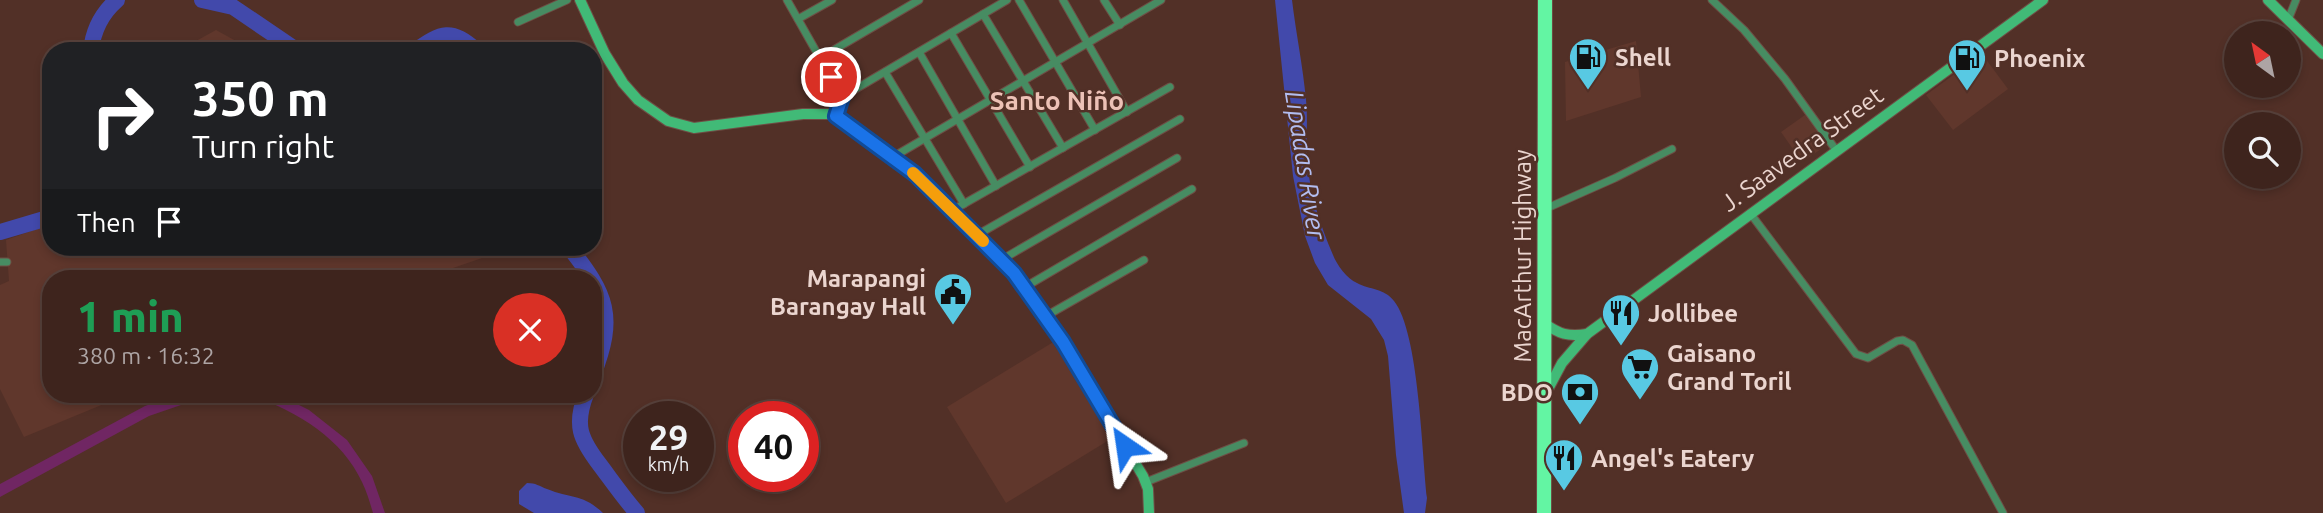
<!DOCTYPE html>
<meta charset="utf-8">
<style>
body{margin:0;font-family:Ubuntu,sans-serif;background:#49302a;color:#f1f3f6;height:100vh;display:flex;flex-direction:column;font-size:26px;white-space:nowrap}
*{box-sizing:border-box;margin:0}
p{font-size:23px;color:#ada4a4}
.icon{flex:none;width:38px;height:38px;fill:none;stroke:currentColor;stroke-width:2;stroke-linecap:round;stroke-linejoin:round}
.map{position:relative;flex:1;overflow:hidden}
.side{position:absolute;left:42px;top:270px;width:560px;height:133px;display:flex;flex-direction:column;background:#3e241d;border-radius:28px;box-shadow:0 4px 10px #0003,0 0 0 2px #57413b}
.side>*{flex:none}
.banner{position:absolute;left:42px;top:42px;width:560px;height:214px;border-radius:28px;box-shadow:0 4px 10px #0003,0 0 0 2px #57413b;background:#202124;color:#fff;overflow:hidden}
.needle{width:46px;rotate:327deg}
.buttons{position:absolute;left:2224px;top:21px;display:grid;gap:14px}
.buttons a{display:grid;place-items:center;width:77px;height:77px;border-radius:50%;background:#3e241d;box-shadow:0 4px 10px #0003,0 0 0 2px #57413b;font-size:35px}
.speed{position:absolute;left:623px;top:401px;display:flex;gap:14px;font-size:35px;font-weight:700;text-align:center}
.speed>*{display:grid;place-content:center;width:91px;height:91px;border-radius:50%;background:#3e241d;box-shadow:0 4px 10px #0003,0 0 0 2px #57413b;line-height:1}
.speed small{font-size:18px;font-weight:400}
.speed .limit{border:10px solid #d22;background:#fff;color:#111}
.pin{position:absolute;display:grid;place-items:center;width:60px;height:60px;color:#fff;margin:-30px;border:4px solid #fff;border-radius:50%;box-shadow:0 2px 7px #0007}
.me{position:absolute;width:77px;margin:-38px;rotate:328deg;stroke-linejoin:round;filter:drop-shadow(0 0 5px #0008)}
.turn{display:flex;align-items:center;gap:24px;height:147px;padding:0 35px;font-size:32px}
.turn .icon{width:91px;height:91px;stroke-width:2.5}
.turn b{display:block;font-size:49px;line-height:60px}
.then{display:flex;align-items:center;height:66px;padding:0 35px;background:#0003;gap:14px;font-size:26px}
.round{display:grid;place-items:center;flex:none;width:74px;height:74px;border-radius:37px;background:#49302a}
.headline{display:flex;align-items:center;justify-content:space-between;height:119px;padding:0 35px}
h1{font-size:42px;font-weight:800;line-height:52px;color:#1e9e55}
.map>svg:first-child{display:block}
.built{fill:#60372c}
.green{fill:#702663}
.water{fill:#4249ab}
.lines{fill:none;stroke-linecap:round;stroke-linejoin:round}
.river{stroke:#4249ab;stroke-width:16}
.street-casing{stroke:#6e4e45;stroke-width:9}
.secondary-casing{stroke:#6e4e45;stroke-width:12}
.highway-casing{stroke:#6e4e45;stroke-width:16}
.street{stroke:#478c62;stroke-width:7}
.secondary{stroke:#41ba77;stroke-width:10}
.highway{stroke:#63f5a3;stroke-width:14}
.route-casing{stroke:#114b97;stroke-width:18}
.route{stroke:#1a73e8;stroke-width:12}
.slow{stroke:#f59e0b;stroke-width:12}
.labels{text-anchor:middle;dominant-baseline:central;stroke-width:5;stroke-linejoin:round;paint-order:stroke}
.poi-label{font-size:24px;font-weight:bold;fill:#ebd5cf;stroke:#523027;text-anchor:start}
.street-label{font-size:24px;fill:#ebd5cf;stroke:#523027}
.neighbourhood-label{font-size:26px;font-weight:bold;fill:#ecc1b6;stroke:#523027}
.water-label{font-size:26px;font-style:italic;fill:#b2bdf0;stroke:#523027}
</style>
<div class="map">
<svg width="2323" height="513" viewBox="0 0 2323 513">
<rect width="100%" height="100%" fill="#523027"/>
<g class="built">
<polygon points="216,30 254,51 178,51"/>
<polygon points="1636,41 1641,97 1566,121 1565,62"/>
<polygon points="1982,54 2008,89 1953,130 1926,95"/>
<polygon points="1805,115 1827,145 1802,162 1781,132"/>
<polygon points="51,224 51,247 514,247 424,278 51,278 51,394 128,394 24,437 0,389 0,285 9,281 6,240"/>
<polygon points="1055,341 1114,437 1006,503 947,407"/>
</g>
<g class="green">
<polygon points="178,394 213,394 149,416 0,497 0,484 145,406"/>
<path d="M 244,394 L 277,394 L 309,410 L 347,440 L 372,476 L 385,513 L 373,513 C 370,503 367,492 362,482 C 342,437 290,406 244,394 Z"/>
</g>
<g class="water">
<path d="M 1275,0 L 1292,0 C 1296,33 1303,67 1306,100 C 1308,120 1306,139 1307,158 C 1309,191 1320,225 1333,255 C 1337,265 1347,279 1357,283 C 1370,290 1384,288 1394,301 C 1419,332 1422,454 1427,498 L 1425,513 L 1404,513 L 1396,455 L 1388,356 L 1384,340 L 1371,319 L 1328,285 L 1315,263 L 1305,236 L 1293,176 Z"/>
<path d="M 527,483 C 536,483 539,486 547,489 C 571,499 582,493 603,513 L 534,513 L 519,504 L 519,491 Z"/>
</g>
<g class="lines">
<g class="river">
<polyline points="202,0 233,7 298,51"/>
<path d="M 91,51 C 93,30 101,14 117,0"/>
<path d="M 415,51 C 442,32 451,28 477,51"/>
<polyline points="0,232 51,217"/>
<path d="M 569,247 C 607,295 616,316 593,375"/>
<path d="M 586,394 C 574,425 580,439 600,465 C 612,481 623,497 637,513"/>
</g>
<g class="street-casing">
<g id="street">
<polyline points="787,0 842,97"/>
<polyline points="1019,0 1095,130"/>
<polyline points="1063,0 1127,112"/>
<polyline points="1104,0 1120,25"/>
<polyline points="1712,0 1744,30 1785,79 1836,150"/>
<polyline points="983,14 1063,148"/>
<polyline points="798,19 832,0"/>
<polyline points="2288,20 2296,0"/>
<polyline points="518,22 567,0"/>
<polyline points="951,33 1030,167"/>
<polyline points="919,52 996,186"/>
<polyline points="820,58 919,0"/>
<polyline points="885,72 964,204"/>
<polyline points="836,116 842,97 1007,0"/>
<polyline points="893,157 1161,0"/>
<polyline points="1545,209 1615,178 1672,149"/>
<polyline points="953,210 1170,87"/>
<polyline points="1750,213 1856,354 1868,358 1897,341 1903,340 1912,345 2003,513"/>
<polyline points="977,235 1180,119"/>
<polyline points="1001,260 1177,158"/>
<polyline points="0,262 7,262"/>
<polyline points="1025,287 1192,189"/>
<polyline points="1046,316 1144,260"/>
<polyline points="1146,482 1244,443"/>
</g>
</g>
<g class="secondary-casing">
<g id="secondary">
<polyline points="580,0 605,54 623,83 638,100 668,121 694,128 803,114 830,114 849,124 915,174 953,210 1025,287 1063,343 1143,476 1148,489 1149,513"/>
<polyline points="2268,0 2323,54"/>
<path d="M 1544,323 C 1559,334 1568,337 1587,334"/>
<polyline points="1546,393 1562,363 1587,334 2043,0"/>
</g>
</g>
<g class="highway-casing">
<polyline id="highway" points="1544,513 1545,0"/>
</g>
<use href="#street" class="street"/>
<use href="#secondary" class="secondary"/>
<use href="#highway" class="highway"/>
</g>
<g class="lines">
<g class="route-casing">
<polyline id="route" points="831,77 842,97 836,116 915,174 1014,273 1063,342 1125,446"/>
</g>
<use href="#route" class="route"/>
<polyline class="slow" points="913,173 983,241"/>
</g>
<defs>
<g id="fuel-pin" transform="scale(2.0125)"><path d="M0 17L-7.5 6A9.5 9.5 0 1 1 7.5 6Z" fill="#58c9e3" stroke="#523027"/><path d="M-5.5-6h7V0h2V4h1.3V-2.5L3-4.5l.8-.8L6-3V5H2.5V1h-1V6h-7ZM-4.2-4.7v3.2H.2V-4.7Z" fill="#111"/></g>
<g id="civic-pin" transform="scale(2.0125)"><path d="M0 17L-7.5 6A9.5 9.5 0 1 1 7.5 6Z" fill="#58c9e3" stroke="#523027"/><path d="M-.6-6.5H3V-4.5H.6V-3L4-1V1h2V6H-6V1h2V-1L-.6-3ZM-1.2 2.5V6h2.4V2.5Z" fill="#111"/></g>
<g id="restaurant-pin" transform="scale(2.0125)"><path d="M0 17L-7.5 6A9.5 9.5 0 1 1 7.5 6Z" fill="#58c9e3" stroke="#523027"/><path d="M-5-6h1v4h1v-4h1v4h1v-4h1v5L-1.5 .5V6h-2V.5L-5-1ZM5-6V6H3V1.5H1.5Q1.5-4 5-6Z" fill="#111"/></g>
<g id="supermarket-pin" transform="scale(2.0125)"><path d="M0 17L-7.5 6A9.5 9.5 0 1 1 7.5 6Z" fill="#58c9e3" stroke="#523027"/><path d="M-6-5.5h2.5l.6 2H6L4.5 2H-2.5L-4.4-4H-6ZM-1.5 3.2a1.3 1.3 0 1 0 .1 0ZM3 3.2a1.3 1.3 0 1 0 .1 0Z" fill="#111"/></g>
<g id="bank-pin" transform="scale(2.0125)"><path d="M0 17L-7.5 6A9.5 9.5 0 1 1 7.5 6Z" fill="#58c9e3" stroke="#523027"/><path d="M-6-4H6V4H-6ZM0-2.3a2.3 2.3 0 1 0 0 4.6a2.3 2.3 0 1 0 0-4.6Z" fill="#111"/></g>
</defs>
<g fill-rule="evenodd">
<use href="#fuel-pin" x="1588" y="57"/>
<use href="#fuel-pin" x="1967" y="58"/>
<use href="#civic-pin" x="953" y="292"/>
<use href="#restaurant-pin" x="1621" y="313"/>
<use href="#supermarket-pin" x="1640" y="367"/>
<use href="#bank-pin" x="1580" y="392"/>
<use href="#restaurant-pin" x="1564" y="458"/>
</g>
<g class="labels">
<g class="poi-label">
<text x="1615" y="57">Shell</text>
<text x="1994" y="58">Phoenix</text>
<text x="926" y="278" text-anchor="end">Marapangi<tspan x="926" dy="28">Barangay Hall</tspan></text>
<text x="1648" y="313">Jollibee</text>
<text x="1667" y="353">Gaisano<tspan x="1667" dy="28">Grand Toril</tspan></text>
<text x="1553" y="392" text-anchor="end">BDO</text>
<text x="1591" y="458">Angel's Eatery</text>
</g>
<g class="street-label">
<text transform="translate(1802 149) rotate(-36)">J. Saavedra Street</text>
<text transform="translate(1522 256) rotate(-90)">MacArthur Highway</text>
</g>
<g class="neighbourhood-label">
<text x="1057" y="100">Santo Niño</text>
</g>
<g class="water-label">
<text transform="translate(1306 165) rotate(81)">Lipadas River</text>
</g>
</g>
</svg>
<div class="buttons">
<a><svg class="needle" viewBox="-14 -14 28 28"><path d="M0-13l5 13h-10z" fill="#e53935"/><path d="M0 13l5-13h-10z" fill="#ada4a4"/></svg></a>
<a><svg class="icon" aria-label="search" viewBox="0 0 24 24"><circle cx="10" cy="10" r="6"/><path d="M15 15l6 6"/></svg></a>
</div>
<div class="speed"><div>29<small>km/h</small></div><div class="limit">40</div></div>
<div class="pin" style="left:831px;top:77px;background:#d93025"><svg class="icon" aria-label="arrive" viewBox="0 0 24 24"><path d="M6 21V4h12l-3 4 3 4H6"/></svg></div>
<svg class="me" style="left:1125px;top:446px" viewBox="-20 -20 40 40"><path d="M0-17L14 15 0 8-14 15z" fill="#1a73e8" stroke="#fff" stroke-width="4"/></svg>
<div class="banner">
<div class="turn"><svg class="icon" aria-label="right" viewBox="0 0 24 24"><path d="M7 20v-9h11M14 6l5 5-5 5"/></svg><div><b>350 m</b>Turn right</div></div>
<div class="then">Then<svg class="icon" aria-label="arrive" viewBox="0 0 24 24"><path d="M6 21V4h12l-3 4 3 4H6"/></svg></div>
</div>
<section class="side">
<div class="headline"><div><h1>1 min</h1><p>380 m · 16:32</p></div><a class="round" style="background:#d93025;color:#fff"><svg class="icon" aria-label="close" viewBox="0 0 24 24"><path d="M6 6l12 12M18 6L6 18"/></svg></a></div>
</section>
</div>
